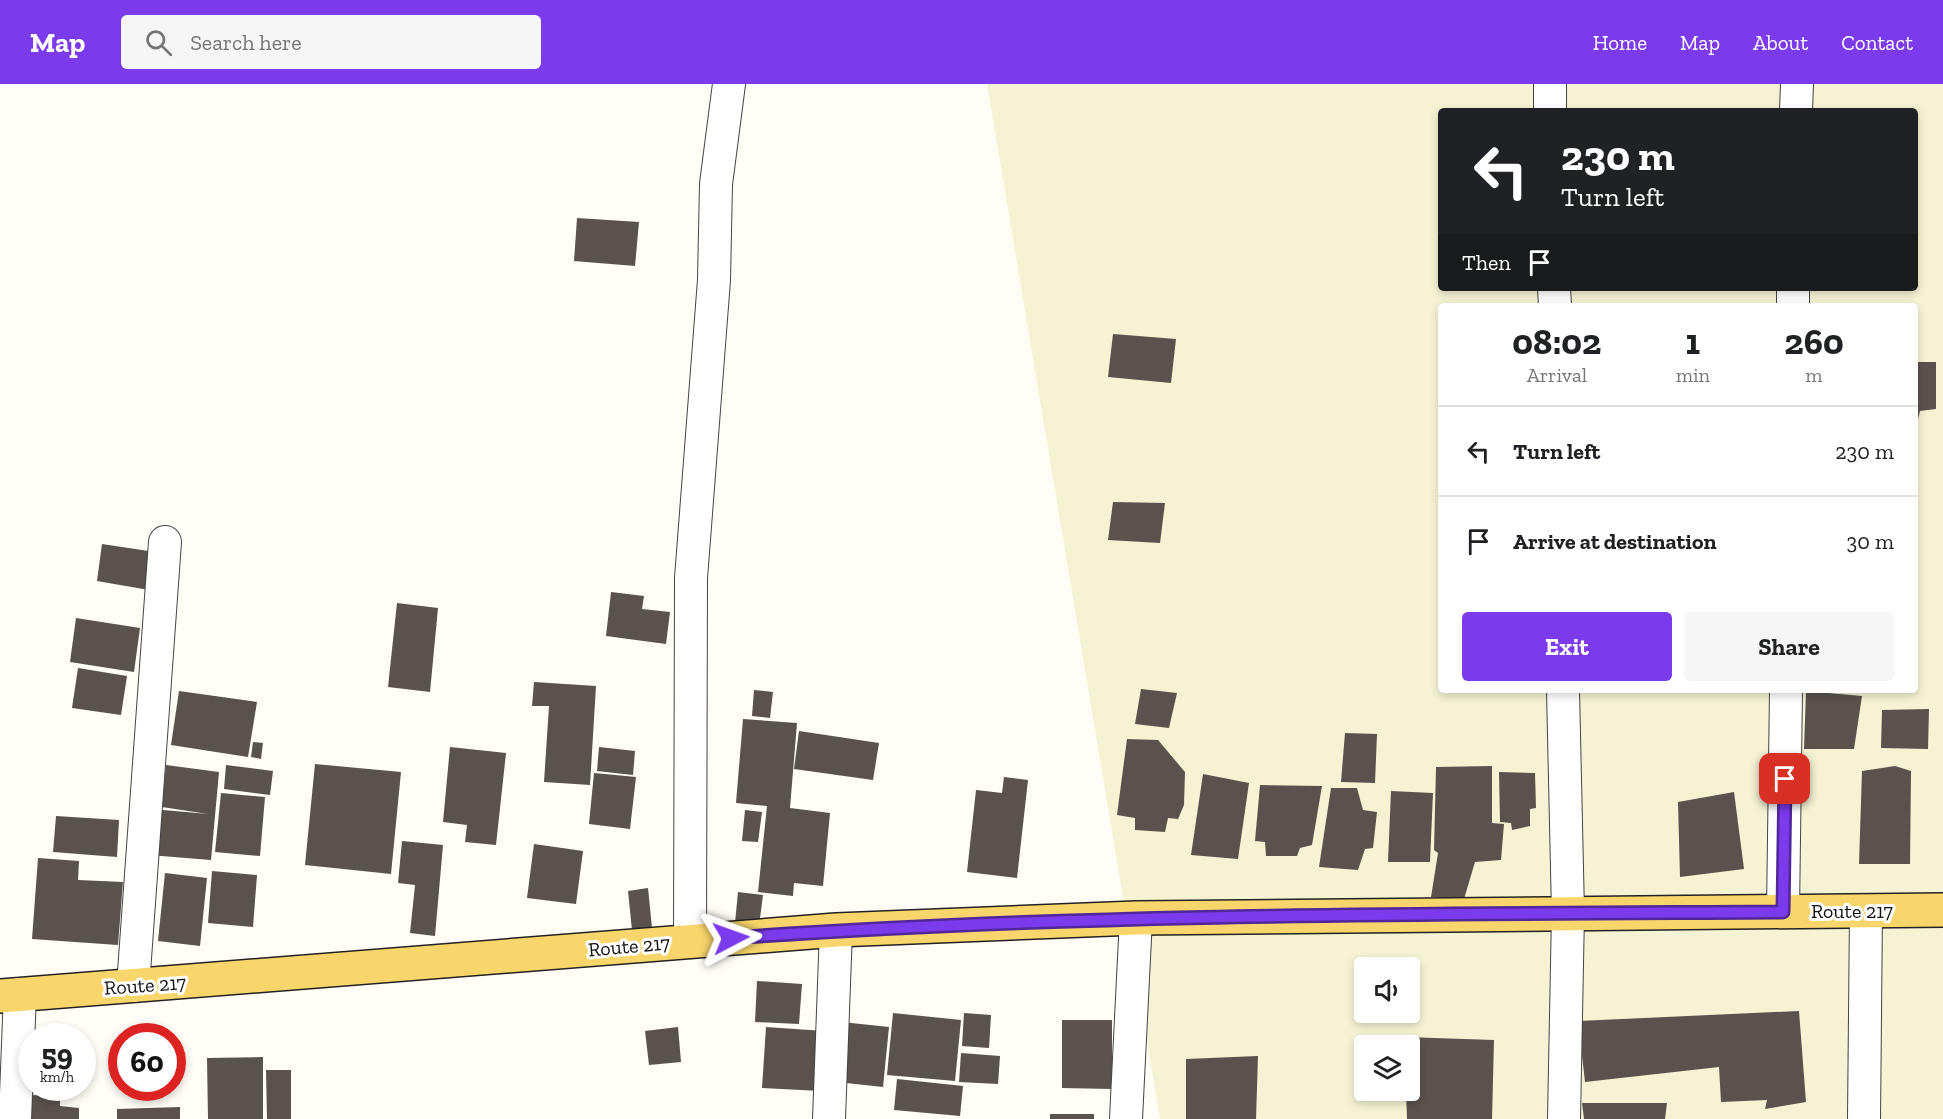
<!DOCTYPE html>
<style>
body{margin:0;font-family:"Zilla Slab",serif;background:#f6f6f6;color:#202124;height:100vh;display:flex;flex-direction:column;font-size:22px;white-space:nowrap}
*{box-sizing:border-box;margin:0}
p{font-size:20px;color:#757577}
.icon{flex:none;width:33px;height:33px;fill:none;stroke:currentColor;stroke-width:2;stroke-linecap:round;stroke-linejoin:round}
.map{position:relative;flex:1;overflow:hidden}
.side{position:absolute;left:1438px;top:219px;width:480px;height:390px;display:flex;flex-direction:column;background:#fff;border-radius:6px;box-shadow:0 3px 9px #0003}
.side>*{flex:none}
.guide{position:absolute;left:1438px;top:24px;width:480px;height:183px;border-radius:6px;box-shadow:0 3px 9px #0003;background:#202124;color:#fff;overflow:hidden}
.buttons{position:absolute;left:1354px;top:873px;display:grid;gap:12px}
.buttons a{display:grid;place-items:center;width:66px;height:66px;border-radius:6px;background:#fff;box-shadow:0 3px 9px #0003;font-size:30px}
.speed{position:absolute;left:18px;top:939px;display:flex;gap:12px;font-size:30px;font-weight:700;text-align:center}
.speed>*{display:grid;place-content:center;width:78px;height:78px;border-radius:50%;background:#fff;box-shadow:0 3px 9px #0003;line-height:1}
.speed small{font-size:15px;font-weight:400}
.speed .limit{border:9px solid #d22;background:#fff;color:#111}
.pin{position:absolute;display:grid;place-items:center;width:51px;height:51px;color:#fff;margin:-26px;border-radius:12px;box-shadow:0 3px 9px #0006}
.me{position:absolute;width:66px;margin:-33px;rotate:86deg;stroke-linejoin:round;filter:drop-shadow(0 0 4px #0008)}
.turn{display:flex;align-items:center;gap:21px;height:126px;padding:0 24px;font-size:27px}
.turn .icon{width:78px;height:78px;stroke-width:2.5}
.turn b{display:block;font-size:42px;line-height:51px}
.then{display:flex;align-items:center;height:57px;padding:0 24px;background:#0003;gap:12px;font-size:22px}
.eta{display:flex;justify-content:space-evenly;align-items:center;height:102px;text-align:center}
.eta b{font-size:36px;font-weight:700;line-height:42px}
.button{display:flex;gap:12px;margin-top:auto;padding:12px 24px}
.button a{flex:1;height:69px;border-radius:6px;background:#7c3aed;color:#fff;font-size:24px;font-weight:700;line-height:69px;text-align:center}
.button a+a{background:#f6f6f6;color:#202124}
ul{padding:0;list-style:none}
li{display:flex;align-items:center;gap:18px;height:90px;padding:0 24px;border-top:2px solid #e0e0e0}
li div{flex:1}
li b{display:block;font-size:22px}
li em{font-style:normal}
header{display:flex;align-items:center;gap:36px;box-sizing:border-box;height:84px;padding:0 30px;background:#7c3aed;color:#fff}
header strong{font-size:28px}
nav{display:flex;gap:33px;margin-inline-start:auto;font-size:21px}
.search{width:420px;height:54px;background:#f6f6f6;display:flex;align-items:center;gap:15px;box-sizing:border-box;padding:0 21px;border-radius:6px;color:#757577;font-size:22px}
.map>svg:first-child{display:block}
.farmland{fill:#f6f3d4;fill-rule:evenodd}
.building{fill:#5a524d}
.lines{fill:none;stroke-linecap:round;stroke-linejoin:round}
.minor-casing{stroke:#444;stroke-width:34}
.major-casing{stroke:#222;stroke-width:36}
.minor{stroke:#fff;stroke-width:32}
.major{stroke:#f9d66b;stroke-width:33}
.route-casing{stroke:#51269a;stroke-width:15}
.route{stroke:#7c3aed;stroke-width:10}
.labels{text-anchor:middle;dominant-baseline:central;stroke-width:6;stroke-linejoin:round;paint-order:stroke}
.street-label{font-size:20px;fill:#111;stroke:#fff}
</style>
<header>
<strong>Map</strong>
<div class="search"><svg class="icon" aria-label="search" viewBox="0 0 24 24"><circle cx="10" cy="10" r="6"/><path d="M15 15l6 6"/></svg>Search here</div>
<nav><a>Home</a><a>Map</a><a>About</a><a>Contact</a></nav>
</header>
<div class="map">
<svg width="1943" height="1035" viewBox="0 0 1943 1035">
<rect width="100%" height="100%" fill="#fffdf5"/>
<path class="farmland" d="M 987,0 L 1943,0 L 1943,1035 L 1160,1035 ZM 1442,27 L 1916,27 L 1916,204 L 1442,204 ZM 1442,222 L 1916,222 L 1916,606 L 1442,606 ZM 1365,884 L 1410,884 L 1410,928 L 1365,928 ZM 1365,962 L 1410,962 L 1410,1006 L 1365,1006 Z"/>
<g class="building">
<polygon points="577,134 639,138 635,182 574,177"/>
<polygon points="1113,250 1176,255 1171,299 1108,293"/>
<polygon points="1916,278 1936,278 1936,325 1920,327 1916,343"/>
<polygon points="1113,418 1165,419 1160,459 1108,456"/>
<polygon points="102,460 155,468 149,506 97,497"/>
<polygon points="611,508 644,512 642,525 670,528 666,560 606,552"/>
<polygon points="397,519 438,524 430,608 388,603"/>
<polygon points="76,534 140,544 134,588 70,578"/>
<polygon points="78,584 127,592 121,631 72,624"/>
<polygon points="534,598 596,602 590,701 544,698 549,622 532,622"/>
<polygon points="1141,605 1177,609 1169,644 1135,640"/>
<polygon points="754,606 773,608 770,634 752,632"/>
<polygon points="179,607 257,618 248,673 171,661"/>
<polygon points="1806,607 1862,612 1854,665 1804,665"/>
<polygon points="1929,625 1928,665 1881,664 1882,626"/>
<polygon points="743,635 797,639 790,724 830,729 823,802 794,799 793,812 758,808 767,722 736,719"/>
<polygon points="799,647 879,659 873,696 794,685"/>
<polygon points="1345,649 1377,650 1375,699 1341,698"/>
<polygon points="1127,655 1158,656 1185,688 1184,721 1178,735 1168,734 1165,748 1135,746 1135,734 1117,731"/>
<polygon points="253,658 263,659 261,675 251,673"/>
<polygon points="450,663 506,669 496,761 465,758 467,741 443,738"/>
<polygon points="599,663 635,667 633,691 597,687"/>
<polygon points="315,680 401,688 391,790 305,781"/>
<polygon points="166,681 219,688 211,776 149,771 152,725 208,730 162,723"/>
<polygon points="226,681 273,687 270,711 224,705"/>
<polygon points="1492,682 1492,739 1504,740 1501,776 1475,778 1464,815 1431,813 1438,769 1434,766 1436,683"/>
<polygon points="1895,682 1911,687 1910,780 1859,780 1862,687"/>
<polygon points="1499,688 1535,689 1536,724 1530,725 1530,742 1512,746 1511,739 1500,738"/>
<polygon points="594,689 636,693 630,745 589,740"/>
<polygon points="1203,690 1249,699 1238,775 1191,771"/>
<polygon points="1004,693 1028,696 1017,794 967,788 976,706 1002,709"/>
<polygon points="1260,701 1322,702 1312,761 1300,764 1297,772 1266,772 1265,758 1255,757"/>
<polygon points="1331,704 1357,704 1363,726 1377,728 1373,764 1365,765 1358,786 1319,783"/>
<polygon points="1391,707 1433,709 1430,778 1388,778"/>
<polygon points="1734,708 1744,785 1680,793 1678,718"/>
<polygon points="221,709 265,713 260,772 215,768"/>
<polygon points="745,726 762,728 758,758 742,757"/>
<polygon points="56,732 119,736 117,773 53,768"/>
<polygon points="402,757 443,761 435,852 410,849 415,801 398,799"/>
<polygon points="534,760 583,767 576,820 527,814"/>
<polygon points="38,774 79,777 78,796 123,798 118,861 32,855"/>
<polygon points="212,787 257,791 253,843 208,839"/>
<polygon points="165,789 207,794 200,862 158,857"/>
<polygon points="648,804 653,854 633,856 628,807"/>
<polygon points="738,808 763,811 759,842 735,839"/>
<polygon points="757,897 802,900 799,940 755,938"/>
<polygon points="1799,927 1806,1018 1765,1025 1767,1016 1721,1018 1719,983 1585,998 1578,937"/>
<polygon points="893,929 961,936 955,997 887,991"/>
<polygon points="964,929 991,931 989,964 962,962"/>
<polygon points="1062,936 1112,936 1112,1005 1062,1004"/>
<polygon points="842,938 889,943 883,1003 837,998"/>
<polygon points="678,943 681,978 649,981 645,947"/>
<polygon points="766,943 824,947 821,1007 762,1004"/>
<polygon points="1405,953 1494,956 1492,1035 1407,1035 1406,1006 1410,1006 1410,962 1405,962"/>
<polygon points="961,969 1000,972 998,1000 959,998"/>
<polygon points="1258,972 1256,1035 1186,1035 1186,975"/>
<polygon points="263,973 263,1035 208,1035 207,974"/>
<polygon points="266,986 291,986 291,1035 267,1035"/>
<polygon points="897,995 963,1002 960,1032 894,1026"/>
<polygon points="29,1011 60,1012 60,1022 79,1024 79,1035 28,1035"/>
<polygon points="1582,1019 1667,1019 1665,1035 1584,1035"/>
<polygon points="180,1023 180,1035 117,1035 117,1025"/>
<rect x="1050" y="1030" width="44" height="5"/>
</g>
<g class="lines">
<g class="minor-casing">
<g id="minor">
<polyline points="1550,0 1550,27"/>
<polyline points="1796,27 1797,0"/>
<polyline points="1554,204 1555,222"/>
<polyline points="1793,222 1793,204"/>
<polyline points="1563,606 1568,829 1564,1035"/>
<polyline points="1783,828 1786,606"/>
<polyline points="690,857 691,494 714,196 716,100 729,0"/>
<polyline points="133,902 165,458"/>
<polyline points="15,1035 20,910"/>
<polyline points="829,1035 836,846"/>
<polyline points="1126,1035 1136,834"/>
<polyline points="1864,1035 1866,828"/>
</g>
</g>
<g class="major-casing">
<polyline id="major" points="0,912 836,846 1136,834 1943,826"/>
</g>
<use href="#minor" class="minor"/>
<use href="#major" class="major"/>
</g>
<g class="lines">
<g class="route-casing">
<path id="route" d="M 731,854 C 1081,829 1432,830 1783,828 L 1785,695"/>
</g>
<use href="#route" class="route"/>
</g>
<g class="labels">
<g class="street-label">
<text x="1852" y="827">Route 217</text>
<text transform="translate(629 862) rotate(-5)">Route 217</text>
<text transform="translate(145 901) rotate(-4)">Route 217</text>
</g>
</g>
</svg>
<div class="buttons">
<a><svg class="icon" aria-label="sound" viewBox="0 0 24 24"><path d="M4 9h4l5-4v14l-5-4H4zM17 9q2 3 0 6"/></svg></a>
<a><svg class="icon" aria-label="layers" viewBox="0 0 24 24"><path d="M12 4l9 5-9 5-9-5zM3 14l9 5 9-5"/></svg></a>
</div>
<div class="speed"><div>59<small>km/h</small></div><div class="limit">60</div></div>
<div class="pin" style="left:1785px;top:695px;background:#d93025"><svg class="icon" aria-label="arrive" viewBox="0 0 24 24"><path d="M6 21V4h12l-3 4 3 4H6"/></svg></div>
<svg class="me" style="left:731px;top:854px" viewBox="-20 -20 40 40"><path d="M0-17L14 15 0 8-14 15z" fill="#7c3aed" stroke="#fff" stroke-width="4"/></svg>
<div class="guide">
<div class="turn"><svg class="icon" aria-label="left" viewBox="0 0 24 24"><path d="M17 20v-9H6M10 6l-5 5 5 5"/></svg><div><b>230 m</b>Turn left</div></div>
<div class="then">Then<svg class="icon" aria-label="arrive" viewBox="0 0 24 24"><path d="M6 21V4h12l-3 4 3 4H6"/></svg></div>
</div>
<section class="side">
<div class="eta">
<div><b>08:02</b><p>Arrival</p></div>
<div><b>1</b><p>min</p></div>
<div><b>260</b><p>m</p></div>
</div>
<ul>
<li><svg class="icon" aria-label="left" viewBox="0 0 24 24"><path d="M17 20v-9H6M10 6l-5 5 5 5"/></svg><div><b>Turn left</b></div><em>230 m</em></li>
<li><svg class="icon" aria-label="arrive" viewBox="0 0 24 24"><path d="M6 21V4h12l-3 4 3 4H6"/></svg><div><b>Arrive at destination</b></div><em>30 m</em></li>
</ul>
<div class="button"><a>Exit</a><a>Share</a></div>
</section>
</div>
